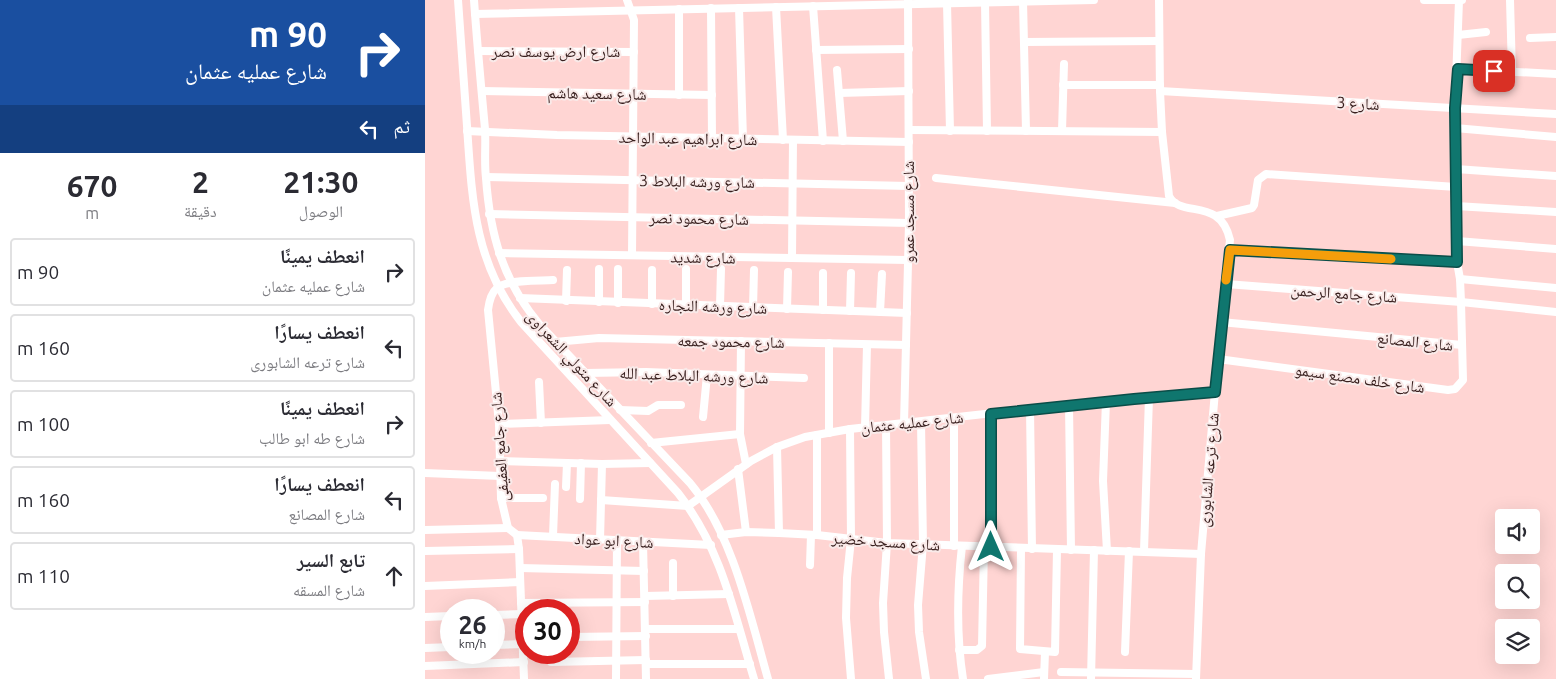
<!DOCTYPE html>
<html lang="ar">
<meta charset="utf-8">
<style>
body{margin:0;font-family:Ubuntu,"Noto Naskh Arabic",sans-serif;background:#f7f7f7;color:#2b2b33;direction:rtl;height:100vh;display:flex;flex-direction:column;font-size:19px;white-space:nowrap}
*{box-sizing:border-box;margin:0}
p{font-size:16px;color:#7c7c81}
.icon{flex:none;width:28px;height:28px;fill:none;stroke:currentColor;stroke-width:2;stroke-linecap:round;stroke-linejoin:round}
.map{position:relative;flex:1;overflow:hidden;direction:ltr}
.sheet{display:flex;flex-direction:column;background:#fff;width:425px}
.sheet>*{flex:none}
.hud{background:#1a4fa0;color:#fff;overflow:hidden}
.tools{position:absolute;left:1070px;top:509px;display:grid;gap:10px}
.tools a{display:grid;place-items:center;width:45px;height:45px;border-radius:5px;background:#fff;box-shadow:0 5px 20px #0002;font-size:25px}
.speed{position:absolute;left:15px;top:599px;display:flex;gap:10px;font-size:25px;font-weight:700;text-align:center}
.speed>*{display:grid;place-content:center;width:65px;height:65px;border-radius:50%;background:#fff;box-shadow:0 5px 20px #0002;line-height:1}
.speed small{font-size:12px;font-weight:400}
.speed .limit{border:8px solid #d22;background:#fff;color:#111}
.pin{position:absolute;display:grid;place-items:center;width:42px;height:42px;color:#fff;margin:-21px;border-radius:10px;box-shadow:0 2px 8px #0006}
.me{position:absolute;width:55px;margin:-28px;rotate:0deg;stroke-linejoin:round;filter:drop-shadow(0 0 4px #0008)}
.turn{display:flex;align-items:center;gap:18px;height:105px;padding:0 15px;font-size:22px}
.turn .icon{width:65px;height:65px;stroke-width:2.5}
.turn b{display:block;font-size:35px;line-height:42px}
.then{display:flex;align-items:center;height:48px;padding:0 15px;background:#0003;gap:10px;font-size:19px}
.eta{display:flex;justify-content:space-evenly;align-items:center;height:85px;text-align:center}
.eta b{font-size:30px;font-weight:600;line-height:35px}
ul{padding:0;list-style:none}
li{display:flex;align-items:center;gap:15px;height:68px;margin:0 10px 8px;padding:0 5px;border:2px solid #e1e1e2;border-radius:5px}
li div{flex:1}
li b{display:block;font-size:19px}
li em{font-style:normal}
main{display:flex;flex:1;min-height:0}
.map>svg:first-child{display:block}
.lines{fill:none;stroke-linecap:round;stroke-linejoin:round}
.minor{stroke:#fff;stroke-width:8}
.route-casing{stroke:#0a4d48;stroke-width:12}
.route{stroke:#0f766e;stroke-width:9}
.slow{stroke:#f59e0b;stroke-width:9}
.labels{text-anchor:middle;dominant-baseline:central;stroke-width:4;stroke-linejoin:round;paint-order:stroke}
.street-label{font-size:16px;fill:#381f1e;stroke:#f9eae9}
</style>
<main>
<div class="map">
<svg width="1131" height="679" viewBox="0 0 1131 679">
<rect width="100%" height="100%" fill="#ffd5d3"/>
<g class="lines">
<g class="minor">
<path d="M 33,0 C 36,42 39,84 42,126 C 47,199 49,262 96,322 L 253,493 C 297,549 309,613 329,679"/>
<path d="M 49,0 C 52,43 56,86 60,129 C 61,145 59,162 61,178 C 65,235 78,281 115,325 L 265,483 C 308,534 325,616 343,679"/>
<polyline points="202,0 209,20 207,255"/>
<path d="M 734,0 L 735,91 L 737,132 L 744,196 C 756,219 795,196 805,240 L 796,322 L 776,554 L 771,679"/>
<polyline points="999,0 1037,0"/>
<polyline points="1085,0 1087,72"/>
<polyline points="598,1 601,131"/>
<polyline points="560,2 562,131"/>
<polyline points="522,3 525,131"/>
<polyline points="388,6 398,141"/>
<polyline points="351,7 358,140"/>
<polyline points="286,8 287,138"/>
<polyline points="314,8 318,139"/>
<polyline points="50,14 669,0"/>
<polyline points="1033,35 1061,32"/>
<polyline points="1105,38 1131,37"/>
<polyline points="599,42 734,41"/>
<polyline points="391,50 484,49"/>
<polyline points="53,51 209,52"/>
<polyline points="1033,69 1131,74"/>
<polyline points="412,70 418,141"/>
<polyline points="638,85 735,85"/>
<polyline points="57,91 287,95"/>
<polyline points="735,91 1131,114"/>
<polyline points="414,93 484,91"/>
<polyline points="254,95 254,9"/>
<polyline points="1030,128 1131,137"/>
<polyline points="484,130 737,132"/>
<polyline points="42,131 132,135 484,142"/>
<polyline points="637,131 639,64"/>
<polyline points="1031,169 1131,176"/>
<polyline points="61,177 484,186"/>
<polyline points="511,178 750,203"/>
<polyline points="1031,206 1131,212"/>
<polyline points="64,214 484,223"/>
<polyline points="792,216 827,208 829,205 833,180 841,174 1031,187"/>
<polyline points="1032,241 1131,249"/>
<polyline points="805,250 1032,262"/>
<polyline points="74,253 483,260"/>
<polyline points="367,258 368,140"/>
<polyline points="227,270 227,304"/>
<polyline points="1035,279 1131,288"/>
<polyline points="801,284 1036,302 1131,312"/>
<polyline points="95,298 482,313"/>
<polyline points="141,301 142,270"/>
<polyline points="174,302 174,269"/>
<polyline points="193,303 193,269"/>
<polyline points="261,305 261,269"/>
<polyline points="295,306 296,269"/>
<polyline points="328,308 329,270"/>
<polyline points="362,309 363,272"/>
<polyline points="398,310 398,273"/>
<polyline points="425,311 426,273"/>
<polyline points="455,312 457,274"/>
<polyline points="796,322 1037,345"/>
<polyline points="316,341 315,434 321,464"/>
<polyline points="130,342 174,338 481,345"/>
<polyline points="793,359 1023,390 1030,389 1038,380 1036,302 1035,279 1032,262 1031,206 1030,108 1034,0"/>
<polyline points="160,373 221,372 379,378"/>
<polyline points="114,382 116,423"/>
<polyline points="681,401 678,481 682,551"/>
<polyline points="644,405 646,550"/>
<polyline points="605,409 607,549"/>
<polyline points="195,410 223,411 233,405 256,405"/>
<polyline points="566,414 566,547"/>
<polyline points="278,417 282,375"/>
<polyline points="529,418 529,546"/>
<polyline points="496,422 498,544 493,605 494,632 501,679"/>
<polyline points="74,424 185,420"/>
<polyline points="479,424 484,223 483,1"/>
<polyline points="461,425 462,543 458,603 459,632 464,679"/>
<polyline points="440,428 442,345"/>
<polyline points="425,429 426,539 422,578 421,618 426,679"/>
<polyline points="404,433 404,343"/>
<polyline points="392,435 392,535"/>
<polyline points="226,443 315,434"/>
<polyline points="352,447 354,533"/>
<polyline points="75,461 177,464 225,463"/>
<polyline points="313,469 321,532"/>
<polyline points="0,473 75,476"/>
<polyline points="141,487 142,463"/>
<polyline points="76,498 118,498"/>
<polyline points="155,499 156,463"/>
<polyline points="176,500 263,506 326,461 352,447 380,437 425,429 605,409 790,392"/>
<polyline points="0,530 83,528"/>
<polyline points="92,535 286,545"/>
<polyline points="296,535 321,532 354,533 392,535 462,543 776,554"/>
<polyline points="128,536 130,484"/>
<polyline points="175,540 177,464"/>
<polyline points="218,542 221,679"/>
<path d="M 537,546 C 532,591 531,634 538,679"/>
<polyline points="596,549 595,649 630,652 632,550"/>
<polyline points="0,551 94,549"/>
<polyline points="719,551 724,397"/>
<polyline points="248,563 248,596"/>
<polyline points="385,565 386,535"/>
<polyline points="95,568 219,571"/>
<polyline points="0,586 95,582"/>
<polyline points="220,596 304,594"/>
<polyline points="96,603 220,602"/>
<polyline points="69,615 97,614"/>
<polyline points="0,617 26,616"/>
<polyline points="221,629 314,629"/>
<polyline points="144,637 221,636"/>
<polyline points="69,645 98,644"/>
<polyline points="0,648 26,647"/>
<polyline points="534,650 552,650 557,646 559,547"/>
<polyline points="700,652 704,551"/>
<polyline points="126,662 221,660"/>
<polyline points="221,664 325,664"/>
<polyline points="0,666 99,662"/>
<polyline points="636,672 771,674"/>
<path d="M 99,679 L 94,549 L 92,535 L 83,528 L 76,498 L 74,424 L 63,310 C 64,302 66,293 72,288 C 82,279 115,281 128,280"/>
<polyline points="191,679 192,541"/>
<polyline points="563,679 619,672"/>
<polyline points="619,679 620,652"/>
<polyline points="666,679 669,550"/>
</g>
</g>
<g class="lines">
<g class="route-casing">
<polyline id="route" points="566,547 566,414 709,399 790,392 805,250 1032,262 1030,108 1033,69 1069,71"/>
</g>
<use href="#route" class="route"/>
<polyline class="slow" points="801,280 805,250 966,259"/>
</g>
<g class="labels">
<g class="street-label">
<text x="131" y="51">شارع ارض يوسف نصر</text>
<text transform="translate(172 93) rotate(1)">شارع سعيد هاشم</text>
<text transform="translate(933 103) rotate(3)">شارع 3</text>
<text transform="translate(263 138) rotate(1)">شارع ابراهيم عبد الواحد</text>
<text transform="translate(272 181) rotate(1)">شارع ورشه البلاط 3</text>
<text transform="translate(483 212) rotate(-90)">شارع مسجد عمرو</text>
<text transform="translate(274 218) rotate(1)">شارع محمود نصر</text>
<text transform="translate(278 257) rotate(1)">شارع شديد</text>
<text transform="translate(919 293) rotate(4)">شارع جامع الرحمن</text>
<text transform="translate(288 306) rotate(2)">شارع ورشه النجاره</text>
<text transform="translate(306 341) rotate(1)">شارع محمود جمعه</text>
<text transform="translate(990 341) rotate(6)">شارع المصانع</text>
<text transform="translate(147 358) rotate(47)">شارع متولي الشعراوى</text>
<text transform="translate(269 375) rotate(2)">شارع ورشه البلاط عبد الله</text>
<text transform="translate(935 378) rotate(8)">شارع خلف مصنع سيمو</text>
<text transform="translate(487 422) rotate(-6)">شارع عمليه عثمان</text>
<text transform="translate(74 447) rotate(-94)">شارع جامع العفيفى</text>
<text transform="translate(783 470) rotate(-85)">شارع ترعه الشابورى</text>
<text transform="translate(189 540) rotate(3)">شارع ابو عواد</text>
<text transform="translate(461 541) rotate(4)">شارع مسجد خضير</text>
</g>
</g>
</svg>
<div class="tools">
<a><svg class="icon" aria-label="sound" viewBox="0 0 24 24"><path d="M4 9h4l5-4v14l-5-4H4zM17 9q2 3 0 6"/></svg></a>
<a><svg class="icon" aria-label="search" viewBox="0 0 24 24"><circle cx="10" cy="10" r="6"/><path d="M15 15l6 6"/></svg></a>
<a><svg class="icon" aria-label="layers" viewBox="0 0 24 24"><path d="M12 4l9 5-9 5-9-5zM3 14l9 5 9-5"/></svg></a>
</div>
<div class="speed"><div>26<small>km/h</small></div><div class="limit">30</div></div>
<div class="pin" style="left:1069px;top:71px;background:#d93025"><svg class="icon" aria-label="arrive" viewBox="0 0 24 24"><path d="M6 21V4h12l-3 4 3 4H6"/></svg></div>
<svg class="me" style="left:566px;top:547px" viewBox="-20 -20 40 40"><path d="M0-17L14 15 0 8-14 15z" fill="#0f766e" stroke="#fff" stroke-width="4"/></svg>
</div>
<section class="sheet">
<div class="hud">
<div class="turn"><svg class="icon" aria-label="right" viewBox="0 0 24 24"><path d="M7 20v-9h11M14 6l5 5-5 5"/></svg><div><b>90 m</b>شارع عمليه عثمان</div></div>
<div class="then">ثم<svg class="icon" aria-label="left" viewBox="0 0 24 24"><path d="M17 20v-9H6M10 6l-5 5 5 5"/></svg></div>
</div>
<div class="eta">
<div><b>21:30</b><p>الوصول</p></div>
<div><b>2</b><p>دقيقة</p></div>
<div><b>670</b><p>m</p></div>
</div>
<ul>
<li><svg class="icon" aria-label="right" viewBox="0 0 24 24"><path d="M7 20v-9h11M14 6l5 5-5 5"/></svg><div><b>انعطف يمينًا</b><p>شارع عمليه عثمان</p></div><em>90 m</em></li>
<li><svg class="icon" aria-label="left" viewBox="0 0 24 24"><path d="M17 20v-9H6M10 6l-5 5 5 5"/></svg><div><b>انعطف يسارًا</b><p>شارع ترعه الشابورى</p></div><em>160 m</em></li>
<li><svg class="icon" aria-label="right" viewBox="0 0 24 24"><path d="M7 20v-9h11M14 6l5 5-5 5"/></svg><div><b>انعطف يمينًا</b><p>شارع طه ابو طالب</p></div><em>100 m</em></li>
<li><svg class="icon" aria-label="left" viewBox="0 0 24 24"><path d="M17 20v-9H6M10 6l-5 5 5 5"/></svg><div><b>انعطف يسارًا</b><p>شارع المصانع</p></div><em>160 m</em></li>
<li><svg class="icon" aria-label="ahead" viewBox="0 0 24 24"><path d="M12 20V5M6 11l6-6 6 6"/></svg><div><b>تابع السير</b><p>شارع المسقه</p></div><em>110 m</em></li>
</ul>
</section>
</main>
